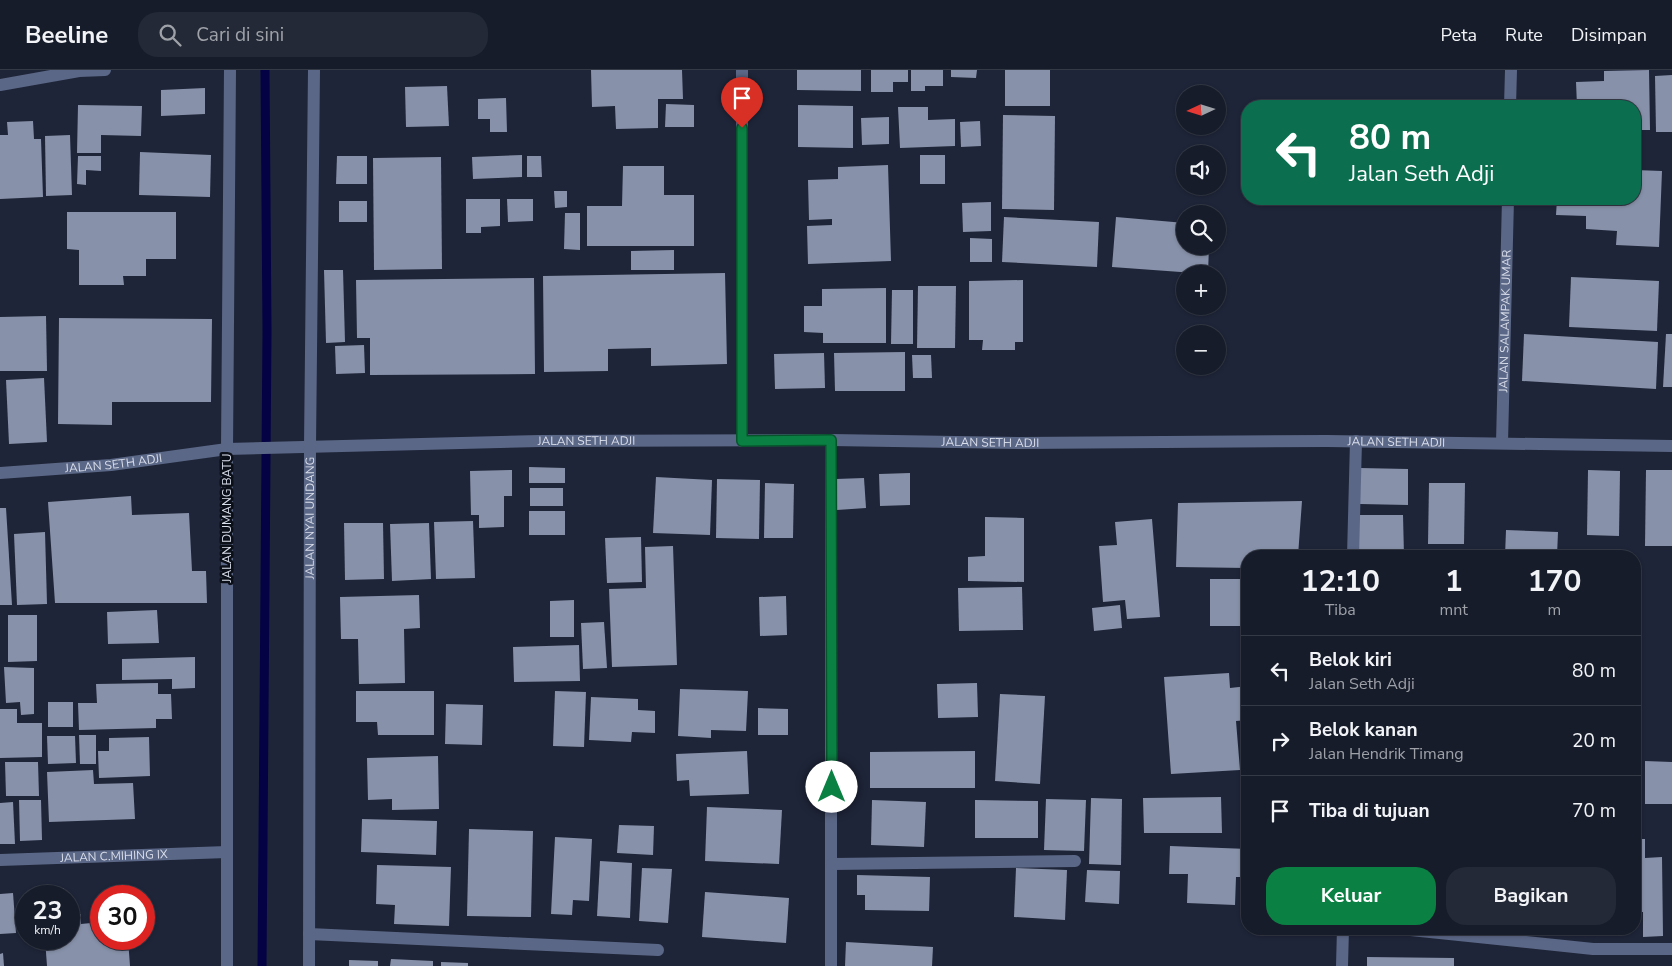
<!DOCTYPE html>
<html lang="id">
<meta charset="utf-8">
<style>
body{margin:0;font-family:"Nunito Sans",sans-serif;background:#232936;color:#f1f3f6;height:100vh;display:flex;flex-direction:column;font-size:19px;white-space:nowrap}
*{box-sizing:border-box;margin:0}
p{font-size:16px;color:#9ea1a8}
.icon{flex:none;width:28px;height:28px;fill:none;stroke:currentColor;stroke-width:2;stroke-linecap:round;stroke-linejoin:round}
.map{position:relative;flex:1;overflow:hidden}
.side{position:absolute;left:1241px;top:480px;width:400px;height:385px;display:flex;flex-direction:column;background:#161c2a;border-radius:20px;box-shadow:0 1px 4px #0004,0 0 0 1px #353a47}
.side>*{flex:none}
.banner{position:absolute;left:1241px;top:30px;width:400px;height:105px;border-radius:20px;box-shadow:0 1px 4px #0004,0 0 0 1px #353a47;background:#0b6e4f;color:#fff;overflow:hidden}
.needle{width:32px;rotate:266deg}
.tools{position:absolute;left:1176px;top:15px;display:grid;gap:10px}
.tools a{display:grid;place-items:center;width:50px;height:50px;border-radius:50%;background:#161c2a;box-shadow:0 1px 4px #0004,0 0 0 1px #353a47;font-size:25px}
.speed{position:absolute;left:15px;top:815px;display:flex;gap:10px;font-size:25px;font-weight:700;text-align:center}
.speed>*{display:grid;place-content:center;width:65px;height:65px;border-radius:50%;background:#161c2a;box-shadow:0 1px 4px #0004,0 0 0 1px #353a47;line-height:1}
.speed small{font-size:12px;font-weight:400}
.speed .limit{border:8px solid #d22;background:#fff;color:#111}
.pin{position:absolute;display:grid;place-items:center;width:42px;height:42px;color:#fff;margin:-51px -21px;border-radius:50% 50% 50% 0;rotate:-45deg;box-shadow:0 0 5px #0007}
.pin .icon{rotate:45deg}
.me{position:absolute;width:55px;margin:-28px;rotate:0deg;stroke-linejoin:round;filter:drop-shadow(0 0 4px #0008)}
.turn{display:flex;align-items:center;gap:18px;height:105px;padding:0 25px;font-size:22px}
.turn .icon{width:65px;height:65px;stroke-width:2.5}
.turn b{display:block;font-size:35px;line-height:42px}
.eta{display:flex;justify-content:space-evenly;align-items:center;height:85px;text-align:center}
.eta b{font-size:30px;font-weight:700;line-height:35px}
.cta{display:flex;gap:10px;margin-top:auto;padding:10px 25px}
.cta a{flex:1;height:58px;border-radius:20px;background:#0b8043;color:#fff;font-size:20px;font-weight:700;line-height:58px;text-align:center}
.cta a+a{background:#232936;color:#f1f3f6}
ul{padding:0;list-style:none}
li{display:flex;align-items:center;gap:15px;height:70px;padding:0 25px;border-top:1px solid #353a47}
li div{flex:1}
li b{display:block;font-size:19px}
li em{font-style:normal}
header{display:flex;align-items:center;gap:30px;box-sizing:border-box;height:70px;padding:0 25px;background:#161c2a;border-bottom:1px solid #353a47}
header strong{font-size:24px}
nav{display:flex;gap:28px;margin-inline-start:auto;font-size:18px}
.search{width:350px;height:45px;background:#232936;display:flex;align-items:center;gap:12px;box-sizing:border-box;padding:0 18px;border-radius:20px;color:#9ea1a8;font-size:19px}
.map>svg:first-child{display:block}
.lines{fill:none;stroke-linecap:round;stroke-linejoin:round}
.stream{stroke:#040244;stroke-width:9}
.building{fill:#8791a9}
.minor{stroke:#5b6786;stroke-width:12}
.route-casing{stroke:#07532c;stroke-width:12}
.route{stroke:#0b8043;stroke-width:9}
.labels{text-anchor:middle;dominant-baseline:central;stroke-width:5;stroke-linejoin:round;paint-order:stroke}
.street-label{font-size:12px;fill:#d9deeb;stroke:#0b0f17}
</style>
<header>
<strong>Beeline</strong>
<div class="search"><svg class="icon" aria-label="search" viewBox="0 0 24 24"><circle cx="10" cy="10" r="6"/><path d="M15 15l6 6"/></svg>Cari di sini</div>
<nav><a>Peta</a><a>Rute</a><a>Disimpan</a></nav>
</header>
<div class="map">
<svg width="1672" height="896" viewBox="0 0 1672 896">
<rect width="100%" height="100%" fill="#1e2538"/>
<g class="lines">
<polyline class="stream" points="262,896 267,261 265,0"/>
</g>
<g class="building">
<polygon points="591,0 682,0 683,29 658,29 658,58 616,59 615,36 592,37"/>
<polygon points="797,0 861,0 861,21 797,20"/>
<polygon points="871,0 908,0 908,12 893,12 893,22 871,22"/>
<polygon points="911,0 943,0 943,16 925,16 925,21 911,21"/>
<polygon points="951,0 977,0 976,8 951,7"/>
<rect x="1005" y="0" width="45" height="36"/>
<polygon points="1649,0 1650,60 1635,60 1635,36 1577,36 1576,12 1604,11 1604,1"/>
<polygon points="1672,5 1672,62 1656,62 1655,6"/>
<polygon points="447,16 449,56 406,57 405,17"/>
<polygon points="205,18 205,44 161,46 161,20"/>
<polygon points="506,28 507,62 490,62 490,49 478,49 478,29"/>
<polygon points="666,34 694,35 694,57 665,57"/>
<polygon points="78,35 142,36 141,66 101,65 101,83 77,83"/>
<polygon points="798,35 853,36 853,78 798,77"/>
<polygon points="898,37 928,37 928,50 955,49 955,76 900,78"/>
<polygon points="1003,45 1055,46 1054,140 1002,139"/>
<polygon points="889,47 889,74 862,75 861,48"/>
<polygon points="33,51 34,69 41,69 43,127 0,129 0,65 8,65 7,52"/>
<polygon points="980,51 981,76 961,77 960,52"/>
<polygon points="70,65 72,125 46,126 45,66"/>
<polygon points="140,82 211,85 210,127 139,125"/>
<polygon points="522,85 522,107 473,109 472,87"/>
<rect x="920" y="85" width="25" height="29"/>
<polygon points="78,86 101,86 101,101 86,100 86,115 77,114"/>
<polygon points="337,86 367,86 367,114 336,114"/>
<polygon points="527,86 541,86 542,107 527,107"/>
<polygon points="441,87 442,199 374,200 373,88"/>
<polygon points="888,95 891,191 808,194 807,156 832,155 832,149 809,150 808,110 838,109 838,97"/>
<polygon points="623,96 664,96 664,125 694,125 694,176 587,176 587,136 622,136"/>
<polygon points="1635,100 1662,101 1659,177 1616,175 1617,161 1586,159 1586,146 1556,145 1557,129 1635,129"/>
<polygon points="554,121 567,121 567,137 555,138"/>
<polygon points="466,129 500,129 500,156 481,157 481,163 466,163"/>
<polygon points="507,129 533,129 533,151 508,152"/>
<rect x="339" y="131" width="28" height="21"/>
<polygon points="991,132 991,161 963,162 962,133"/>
<polygon points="67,142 176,142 176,189 146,189 146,206 123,206 124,215 79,215 79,180 67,179"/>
<polygon points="565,143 580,143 580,180 564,179"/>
<polygon points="1004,147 1099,152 1097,197 1002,192"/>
<polygon points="1116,147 1185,153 1185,176 1209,176 1208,204 1112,197"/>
<polygon points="970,168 992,169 992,192 970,192"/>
<polygon points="674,180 674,200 631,200 631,181"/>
<polygon points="324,200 343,200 345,272 326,273"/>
<polygon points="725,203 727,294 651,296 651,278 608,279 608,301 544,302 543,206"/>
<polygon points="1571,207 1659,211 1657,261 1569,257"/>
<polygon points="534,208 535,304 370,305 370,268 357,268 356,210"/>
<polygon points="1023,210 1023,272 1015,272 1015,280 982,280 983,270 969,270 969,211"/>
<polygon points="918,216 956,216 955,278 917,278"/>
<polygon points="886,218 886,273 823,273 823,263 804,262 804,236 822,236 822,219"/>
<polygon points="892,220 913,220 913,274 891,274"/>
<polygon points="46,246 47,301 0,301 0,247"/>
<polygon points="59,248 212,249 211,332 112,332 112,355 58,354"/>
<polygon points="1524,264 1658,272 1656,319 1522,311"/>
<polygon points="1666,264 1672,264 1672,317 1663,317"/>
<polygon points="364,275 365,303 336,304 335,276"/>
<polygon points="905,282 905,321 835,321 834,283"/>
<polygon points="824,283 825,318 775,319 774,284"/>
<polygon points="912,285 931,285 932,308 913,308"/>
<polygon points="44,308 47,372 9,374 6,310"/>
<polygon points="529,397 565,398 565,413 529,413"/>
<polygon points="1360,398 1408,399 1408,435 1360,434"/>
<polygon points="512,400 512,426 504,426 504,457 479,458 479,445 471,445 470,401"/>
<polygon points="1588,400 1620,401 1619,466 1587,465"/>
<polygon points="1646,400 1672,400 1672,476 1645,476"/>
<polygon points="910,403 910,435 880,436 879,404"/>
<polygon points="656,407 712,410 710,465 653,463"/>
<polygon points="864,408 866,438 837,440 836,409"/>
<polygon points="717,409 760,410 759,469 716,468"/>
<polygon points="765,413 794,414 793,468 764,468"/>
<polygon points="1429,413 1465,413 1464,474 1428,474"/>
<rect x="530" y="418" width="33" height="18"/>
<polygon points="131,426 132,445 189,443 192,501 206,501 207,533 55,533 48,432"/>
<polygon points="1302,431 1298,486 1248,486 1248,498 1176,497 1178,433"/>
<polygon points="0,438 6,438 12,535 0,535"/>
<rect x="529" y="441" width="36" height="24"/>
<polygon points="1358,445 1403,445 1404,486 1359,486"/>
<polygon points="985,447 1024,448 1024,512 968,511 968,487 985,486"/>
<polygon points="1152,449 1160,547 1127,549 1125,530 1103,532 1099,476 1117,475 1115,452"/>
<polygon points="473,451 475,508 436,509 434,452"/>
<polygon points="344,453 383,453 384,509 345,510"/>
<polygon points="429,453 431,509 392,511 390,454"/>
<polygon points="1506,460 1558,462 1557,486 1505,486"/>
<polygon points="45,462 47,534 17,535 14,464"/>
<polygon points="641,467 642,512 607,513 605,468"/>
<polygon points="673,476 677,595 612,597 609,519 646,518 645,477"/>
<polygon points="1413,479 1456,480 1455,486 1413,486"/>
<rect x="1210" y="509" width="38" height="47"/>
<polygon points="1022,517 1023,560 959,561 958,518"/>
<polygon points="419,525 420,558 404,559 405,613 359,614 358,569 341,569 340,527"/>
<polygon points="786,526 787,565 760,566 759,527"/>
<polygon points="574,530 574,567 550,567 550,531"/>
<polygon points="1120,535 1122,558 1094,561 1092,538"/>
<polygon points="157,540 159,573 108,574 107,542"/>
<polygon points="8,545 37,545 37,591 8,592"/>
<polygon points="604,552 607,598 583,599 581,553"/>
<polygon points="579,575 580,611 514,612 513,577"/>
<polygon points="195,587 195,618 172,619 172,609 122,610 122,589"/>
<polygon points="4,597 34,598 34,644 21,645 20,632 6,633"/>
<polygon points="1229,603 1230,618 1248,616 1248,650 1236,651 1240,700 1171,704 1164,607"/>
<polygon points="158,613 158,624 171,624 172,649 156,649 156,658 79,660 78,633 97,633 96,614"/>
<polygon points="977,613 978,647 938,648 937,614"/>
<polygon points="680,619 748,621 746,661 711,660 711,668 678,666"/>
<polygon points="356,621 434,621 434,665 378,665 377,652 356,652"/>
<polygon points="555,621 586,622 584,677 553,676"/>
<polygon points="1000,624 1045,626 1040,714 995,711"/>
<polygon points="591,627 638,629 638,640 655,641 655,663 632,662 631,672 589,670"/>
<rect x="48" y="632" width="25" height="25"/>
<polygon points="446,634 483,635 482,675 445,674"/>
<polygon points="758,638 788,639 788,665 758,665"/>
<polygon points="0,639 17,639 17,653 42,653 42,687 0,688"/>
<polygon points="79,665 96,665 96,694 80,694"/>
<polygon points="47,666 75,666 76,693 48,694"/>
<polygon points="149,667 150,706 99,708 98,681 109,681 109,668"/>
<polygon points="747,681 749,724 690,726 689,710 677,711 676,684"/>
<polygon points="975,681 975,718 870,718 870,682"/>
<polygon points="438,686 439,739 392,740 392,729 368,730 367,688"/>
<polygon points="1645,691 1672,692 1672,734 1645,734"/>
<polygon points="5,692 38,692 39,726 6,726"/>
<polygon points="93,700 94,714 133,713 135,749 49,752 47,702"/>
<polygon points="1221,727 1222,763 1144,763 1143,728"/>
<polygon points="1091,728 1122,729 1121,795 1089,794"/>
<polygon points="1046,729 1086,730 1084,781 1044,780"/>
<polygon points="19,730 41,730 42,770 20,771"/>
<polygon points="872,730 926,732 924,777 871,775"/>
<polygon points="975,730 1038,731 1038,768 975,768"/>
<polygon points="13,732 15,774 0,774 0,733"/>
<polygon points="707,737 782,740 779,794 705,791"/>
<polygon points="362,749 437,751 436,785 361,782"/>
<polygon points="619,755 654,756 653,785 617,783"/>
<polygon points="469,759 533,761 531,847 467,846"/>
<polygon points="555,767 592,769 589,831 573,830 572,845 551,844"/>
<polygon points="1635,769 1645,769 1645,788 1662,787 1663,866 1643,867 1643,842 1635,842"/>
<polygon points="1170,776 1248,779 1248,807 1236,807 1235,835 1187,833 1188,804 1169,804"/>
<polygon points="600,791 632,793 630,848 597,846"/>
<polygon points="377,795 451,797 449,856 394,854 395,835 376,834"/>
<polygon points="642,798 672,799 668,853 639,851"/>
<polygon points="1016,798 1067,800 1065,850 1014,847"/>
<polygon points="1087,800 1120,801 1119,834 1085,832"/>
<polygon points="857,805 930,807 929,841 865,840 865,825 857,825"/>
<rect x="37" y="818" width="27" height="8"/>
<polygon points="705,822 789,828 786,873 702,867"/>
<polygon points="13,823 16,863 0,864 0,824"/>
<polygon points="81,844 81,854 101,852 101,869 128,869 130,896 47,896 45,869 69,869 69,845"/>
<polygon points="846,872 933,877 932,896 845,896"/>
<polygon points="3,883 4,896 0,896 0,884"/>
<polygon points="1367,887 1454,888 1454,896 1367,896"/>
<polygon points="391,889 433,891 433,896 390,896"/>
<polygon points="349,890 378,891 378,896 349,896"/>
<polygon points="441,892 468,893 468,896 441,896"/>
</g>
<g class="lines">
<g class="minor">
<polyline points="0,15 79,1 105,0"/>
<polyline points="1510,36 1511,0"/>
<polyline points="831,370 831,896"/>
<polyline points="742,371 742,0"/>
<path id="s1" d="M 1502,373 L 1508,129"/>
<path id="s2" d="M 0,403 L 111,395 L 227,379 L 540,371 L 831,370 L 1019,373 L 1327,371 L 1672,376"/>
<polyline points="1353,486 1356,371"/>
<path id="s3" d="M 0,790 L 227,782"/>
<polyline points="832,794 1075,791"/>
<polyline points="1401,859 1593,879 1672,879"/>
<polyline points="309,864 658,880"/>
<polyline points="227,896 227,379 230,0"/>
<path id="s4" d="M 309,896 L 310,376 L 314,0"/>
<polyline points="1342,896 1343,859"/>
</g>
</g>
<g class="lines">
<g class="route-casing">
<polyline id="route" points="742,58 742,371 831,370 832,717"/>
</g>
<use href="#route" class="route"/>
</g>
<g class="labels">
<g class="street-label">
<text stroke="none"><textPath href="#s1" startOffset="122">JALAN SALAMPAK UMAR</textPath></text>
<text stroke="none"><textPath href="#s2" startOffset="588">JALAN SETH ADJI</textPath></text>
<text stroke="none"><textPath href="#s2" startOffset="992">JALAN SETH ADJI</textPath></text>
<text stroke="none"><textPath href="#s2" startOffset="1398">JALAN SETH ADJI</textPath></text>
<text stroke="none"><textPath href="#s2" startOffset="114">JALAN SETH ADJI</textPath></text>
<text transform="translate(227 448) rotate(-90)">JALAN DUMANG BATU</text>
<text stroke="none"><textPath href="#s4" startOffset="448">JALAN NYAI UNDANG</textPath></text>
<text stroke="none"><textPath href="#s3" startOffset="114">JALAN C.MIHING IX</textPath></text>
</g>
</g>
</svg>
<div class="tools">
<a><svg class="needle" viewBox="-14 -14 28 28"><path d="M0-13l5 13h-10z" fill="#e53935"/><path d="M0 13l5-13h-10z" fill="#9ea1a8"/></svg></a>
<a><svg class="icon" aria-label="sound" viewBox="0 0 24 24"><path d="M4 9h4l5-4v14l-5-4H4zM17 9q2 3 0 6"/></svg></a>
<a><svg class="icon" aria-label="search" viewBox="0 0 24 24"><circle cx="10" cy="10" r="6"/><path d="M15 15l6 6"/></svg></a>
<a>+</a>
<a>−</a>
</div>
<div class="speed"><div>23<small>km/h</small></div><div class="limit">30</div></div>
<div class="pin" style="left:742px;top:58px;background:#d93025"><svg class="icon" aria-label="arrive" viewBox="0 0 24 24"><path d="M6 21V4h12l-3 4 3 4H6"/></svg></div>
<svg class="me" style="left:832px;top:717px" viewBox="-20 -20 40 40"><circle r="19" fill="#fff"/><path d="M0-13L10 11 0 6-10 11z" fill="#0b8043"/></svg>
<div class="banner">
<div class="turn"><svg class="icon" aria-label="left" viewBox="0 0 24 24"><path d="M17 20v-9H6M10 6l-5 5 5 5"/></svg><div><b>80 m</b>Jalan Seth Adji</div></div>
</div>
<section class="side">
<div class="eta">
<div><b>12:10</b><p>Tiba</p></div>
<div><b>1</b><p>mnt</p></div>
<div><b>170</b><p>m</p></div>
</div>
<ul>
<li><svg class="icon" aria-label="left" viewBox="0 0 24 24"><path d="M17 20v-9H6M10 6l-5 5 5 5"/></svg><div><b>Belok kiri</b><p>Jalan Seth Adji</p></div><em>80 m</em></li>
<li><svg class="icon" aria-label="right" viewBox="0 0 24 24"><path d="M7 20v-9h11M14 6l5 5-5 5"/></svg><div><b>Belok kanan</b><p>Jalan Hendrik Timang</p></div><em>20 m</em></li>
<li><svg class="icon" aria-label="arrive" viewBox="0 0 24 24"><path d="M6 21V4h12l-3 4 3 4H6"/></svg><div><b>Tiba di tujuan</b></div><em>70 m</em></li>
</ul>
<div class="cta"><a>Keluar</a><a>Bagikan</a></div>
</section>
</div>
